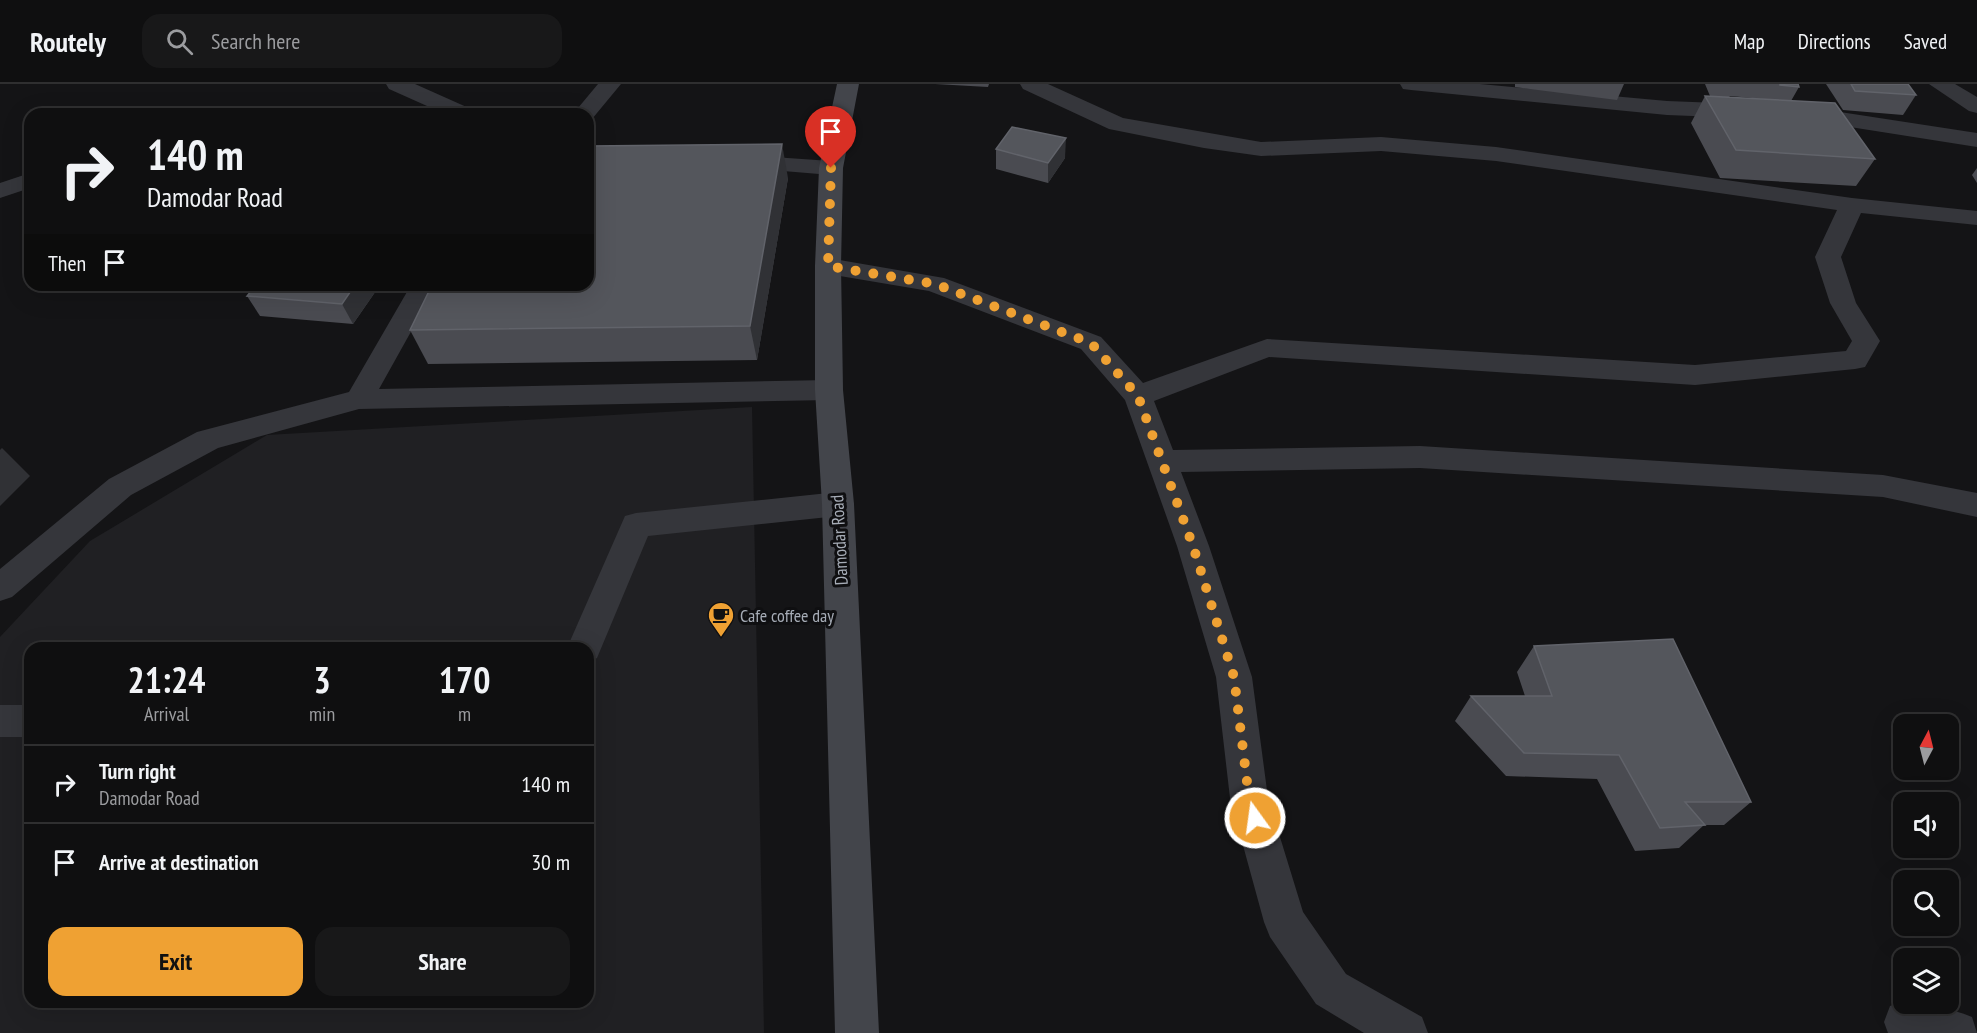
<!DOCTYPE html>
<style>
body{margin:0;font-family:"PT Sans Narrow",sans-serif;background:#181819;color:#f1f3f6;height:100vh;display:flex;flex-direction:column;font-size:22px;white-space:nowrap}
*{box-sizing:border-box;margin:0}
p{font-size:20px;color:#9b9c9f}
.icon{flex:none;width:33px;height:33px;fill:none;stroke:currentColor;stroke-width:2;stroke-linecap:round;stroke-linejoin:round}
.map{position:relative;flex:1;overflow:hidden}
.details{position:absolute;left:24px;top:558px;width:570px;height:366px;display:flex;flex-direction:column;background:#0f0f10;border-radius:18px;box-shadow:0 6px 24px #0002,0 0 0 2px #2f2f30}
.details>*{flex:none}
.hud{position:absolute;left:24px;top:24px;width:570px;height:183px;border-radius:18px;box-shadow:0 6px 24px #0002,0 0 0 2px #2f2f30;background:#0f0f10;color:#f1f3f6;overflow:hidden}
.needle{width:39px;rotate:7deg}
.tools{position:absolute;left:1893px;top:630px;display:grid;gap:12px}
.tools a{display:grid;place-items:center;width:66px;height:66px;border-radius:12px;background:#0f0f10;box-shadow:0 6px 24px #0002,0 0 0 2px #2f2f30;font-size:30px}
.pin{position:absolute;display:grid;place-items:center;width:51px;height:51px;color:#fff;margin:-62px -26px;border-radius:50% 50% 50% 0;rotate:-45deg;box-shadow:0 0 6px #0007}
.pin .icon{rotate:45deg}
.me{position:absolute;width:66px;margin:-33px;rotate:346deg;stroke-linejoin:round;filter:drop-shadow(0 0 4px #0008)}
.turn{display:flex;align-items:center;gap:21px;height:126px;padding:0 24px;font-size:27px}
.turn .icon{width:78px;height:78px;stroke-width:2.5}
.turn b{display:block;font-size:42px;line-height:51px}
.then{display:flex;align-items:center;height:57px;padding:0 24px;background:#0003;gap:12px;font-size:22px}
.eta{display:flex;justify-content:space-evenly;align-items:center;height:102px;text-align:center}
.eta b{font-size:36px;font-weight:600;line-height:42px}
.button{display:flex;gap:12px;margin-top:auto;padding:12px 24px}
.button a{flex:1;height:69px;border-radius:18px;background:#efa133;color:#111;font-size:24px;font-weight:600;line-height:69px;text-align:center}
.button a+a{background:#181819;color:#f1f3f6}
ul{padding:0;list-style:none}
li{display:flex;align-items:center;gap:18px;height:78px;padding:0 24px;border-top:2px solid #2f2f30}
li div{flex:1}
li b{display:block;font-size:22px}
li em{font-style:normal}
header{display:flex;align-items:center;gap:36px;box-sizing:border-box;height:84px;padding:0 30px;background:#0f0f10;border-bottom:2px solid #2f2f30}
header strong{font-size:28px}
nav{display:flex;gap:33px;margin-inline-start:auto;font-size:21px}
.search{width:420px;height:54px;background:#181819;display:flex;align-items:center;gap:15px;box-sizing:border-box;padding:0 21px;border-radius:18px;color:#9b9c9f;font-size:22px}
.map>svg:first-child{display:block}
.built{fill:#202023;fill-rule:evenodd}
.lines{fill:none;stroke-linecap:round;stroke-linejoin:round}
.street{fill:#35363b;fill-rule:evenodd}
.secondary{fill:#43454b;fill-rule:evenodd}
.wall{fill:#4a4b51;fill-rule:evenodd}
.shaded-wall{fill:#303135}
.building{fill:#54565c;stroke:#61636a;stroke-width:1.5}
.route{stroke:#efa133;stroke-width:10;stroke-dasharray:0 18}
.labels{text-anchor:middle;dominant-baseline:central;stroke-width:6;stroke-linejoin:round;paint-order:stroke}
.street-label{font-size:18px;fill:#a6acb6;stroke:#0f0f11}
.poi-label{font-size:18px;fill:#a6acb6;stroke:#0f0f11;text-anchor:start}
</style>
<header>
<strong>Routely</strong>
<div class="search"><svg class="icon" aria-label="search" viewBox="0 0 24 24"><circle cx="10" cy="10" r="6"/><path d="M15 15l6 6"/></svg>Search here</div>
<nav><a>Map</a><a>Directions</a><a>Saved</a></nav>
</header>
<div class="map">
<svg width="1977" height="949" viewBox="0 0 1977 949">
<rect width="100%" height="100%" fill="#141416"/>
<path class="built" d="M 752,323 L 764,949 L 0,949 L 0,553 L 90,457 L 267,351 ZM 30,564 L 588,564 L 588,918 L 30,918 Z"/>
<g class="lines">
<g class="street">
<polygon points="386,0 415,0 471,25 474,30 445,30 389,5"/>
<polygon points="598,0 621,0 592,35 588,36 588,30 573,30"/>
<polygon points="1020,0 1048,0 1123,34 1261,58 1381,53 1496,63 1852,114 1977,127 1977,141 1861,129 1841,173 1856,219 1880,257 1865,283 1855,285 1695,301 1269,273 1154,317 1173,366 1420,362 1883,391 1977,409 1977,433 1883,413 1420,384 1181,388 1209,462 1252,593 1268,714 1303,828 1346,890 1422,933 1428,949 1364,949 1316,920 1270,853 1264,838 1230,714 1216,593 1177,462 1125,316 1081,265 929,207 828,190 819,188 815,182 819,176 828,174 944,194 1101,253 1143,299 1267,255 1695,281 1846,267 1852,257 1830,219 1815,173 1837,126 1496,77 1381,67 1261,72 1204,64 1109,45 1023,5"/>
<polygon points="1400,0 1480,0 1667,17 1744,20 1752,22 1755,27 1752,32 1744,34 1667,31 1411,6 1403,5"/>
<polygon points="1929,0 1955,0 1977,13 1977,29 1969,27"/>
<polygon points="1801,22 1977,49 1977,63 1793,34 1790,29 1793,24"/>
<polygon points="742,71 831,77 839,79 843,84 839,89 831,91 734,83 730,78 734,73"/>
<polygon points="30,89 30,104 0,114 0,99"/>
<polygon points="411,201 437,201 379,305 829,296 839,299 843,306 839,313 829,316 359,325 218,364 131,411 12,513 0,517 0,485 109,395 197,348 349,308"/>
<polygon points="838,408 849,412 854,420 849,428 838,432 648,452 597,574 588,578 588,564 567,564 625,432 636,429"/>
<rect x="0" y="621" width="30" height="32"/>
<path d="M 1904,917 L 1904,920 C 1927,920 1950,924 1972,933 L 1977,949 L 1888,949 L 1884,938 L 1890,922 Z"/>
</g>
<polygon class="secondary" points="837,0 859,0 843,84 841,182 843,306 854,420 879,949 835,949 822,420 815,306 815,182 819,84"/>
</g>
<g class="wall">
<polygon points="935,0 989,0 988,3"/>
<polygon points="1515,0 1624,0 1617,16 1515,3"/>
<path d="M 1705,0 L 1798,0 L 1799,3 L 1791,17 L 1875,75 L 1856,102 L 1720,94 L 1691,39 L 1705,12 L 1710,12 ZM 1730,12 L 1763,15 L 1729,13 Z"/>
<polygon points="1826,0 1908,0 1916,11 1903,31 1843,26"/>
<polygon points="996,65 1065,74 1048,99 996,85"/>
<polygon points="1977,84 1977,99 1972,91"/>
<polygon points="788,94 757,276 428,280 410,246"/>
<polygon points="380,201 353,240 260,232 247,212"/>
<polygon points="1534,562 1751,718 1724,741 1704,741 1679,764 1635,767 1597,695 1506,692 1455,637 1471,612 1525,612 1517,588"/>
</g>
<g class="shaded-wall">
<polygon points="1066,54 1065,74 1048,99 1048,79"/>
<polygon points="782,60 788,94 757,276 750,242"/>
<polygon points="355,201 380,201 353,240 342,220"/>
<polygon points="2,364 30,392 0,422 0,366"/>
</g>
<g class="building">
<polygon points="1780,0 1798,0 1799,3 1780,1"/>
<polygon points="1851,0 1908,0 1916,11 1855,7"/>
<polygon points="1705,12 1835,19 1875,75 1736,66"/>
<polygon points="1012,43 1066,54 1048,79 996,65"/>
<polygon points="782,60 750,242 410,246 432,201 588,201 588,62"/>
<polygon points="256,201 355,201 342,220 247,212"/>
<polygon points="1673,555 1751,718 1685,718 1705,741 1660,744 1619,671 1524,669 1471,612 1552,612 1534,562"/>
</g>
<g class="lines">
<polyline class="route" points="831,84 828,182 935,200 1091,259 1138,312 1193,462 1234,593 1249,714 1255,734"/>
</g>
<defs>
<g id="cafe-pin" transform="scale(1.35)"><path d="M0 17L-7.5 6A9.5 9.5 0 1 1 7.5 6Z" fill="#efa133" stroke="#0f0f11"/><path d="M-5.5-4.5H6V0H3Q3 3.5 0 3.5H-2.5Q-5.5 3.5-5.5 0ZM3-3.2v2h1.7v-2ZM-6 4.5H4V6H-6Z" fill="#111"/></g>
</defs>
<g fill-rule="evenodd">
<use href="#cafe-pin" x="721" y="531"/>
</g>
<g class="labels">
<g class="street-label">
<text transform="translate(839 456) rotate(-93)">Damodar Road</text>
</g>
<g class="poi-label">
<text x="740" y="531">Cafe coffee day</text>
</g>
</g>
</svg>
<div class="tools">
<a><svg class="needle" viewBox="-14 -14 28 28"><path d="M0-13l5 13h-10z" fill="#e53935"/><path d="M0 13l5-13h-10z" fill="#9b9c9f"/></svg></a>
<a><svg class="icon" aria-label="sound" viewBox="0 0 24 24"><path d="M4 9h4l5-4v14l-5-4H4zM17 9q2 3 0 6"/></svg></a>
<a><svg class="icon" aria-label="search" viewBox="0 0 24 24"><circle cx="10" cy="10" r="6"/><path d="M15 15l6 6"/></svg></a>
<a><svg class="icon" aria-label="layers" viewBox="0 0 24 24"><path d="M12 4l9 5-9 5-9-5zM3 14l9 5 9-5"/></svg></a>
</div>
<div class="pin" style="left:831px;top:84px;background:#d93025"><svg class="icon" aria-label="arrive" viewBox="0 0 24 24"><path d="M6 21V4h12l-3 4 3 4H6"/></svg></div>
<svg class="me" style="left:1255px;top:734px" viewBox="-20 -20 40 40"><circle r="17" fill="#efa133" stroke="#fff" stroke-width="3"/><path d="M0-11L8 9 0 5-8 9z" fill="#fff"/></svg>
<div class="hud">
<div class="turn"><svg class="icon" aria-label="right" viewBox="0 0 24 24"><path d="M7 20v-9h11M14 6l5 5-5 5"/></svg><div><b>140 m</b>Damodar Road</div></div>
<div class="then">Then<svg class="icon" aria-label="arrive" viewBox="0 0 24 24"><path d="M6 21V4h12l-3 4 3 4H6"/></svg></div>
</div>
<section class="details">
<div class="eta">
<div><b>21:24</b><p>Arrival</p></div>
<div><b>3</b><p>min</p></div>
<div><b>170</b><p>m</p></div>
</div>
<ul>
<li><svg class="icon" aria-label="right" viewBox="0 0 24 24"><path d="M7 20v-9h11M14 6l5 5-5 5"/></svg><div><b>Turn right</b><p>Damodar Road</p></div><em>140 m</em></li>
<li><svg class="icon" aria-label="arrive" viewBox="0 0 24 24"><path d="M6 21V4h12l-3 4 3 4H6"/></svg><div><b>Arrive at destination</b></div><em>30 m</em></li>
</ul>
<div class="button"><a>Exit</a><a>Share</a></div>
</section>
</div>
